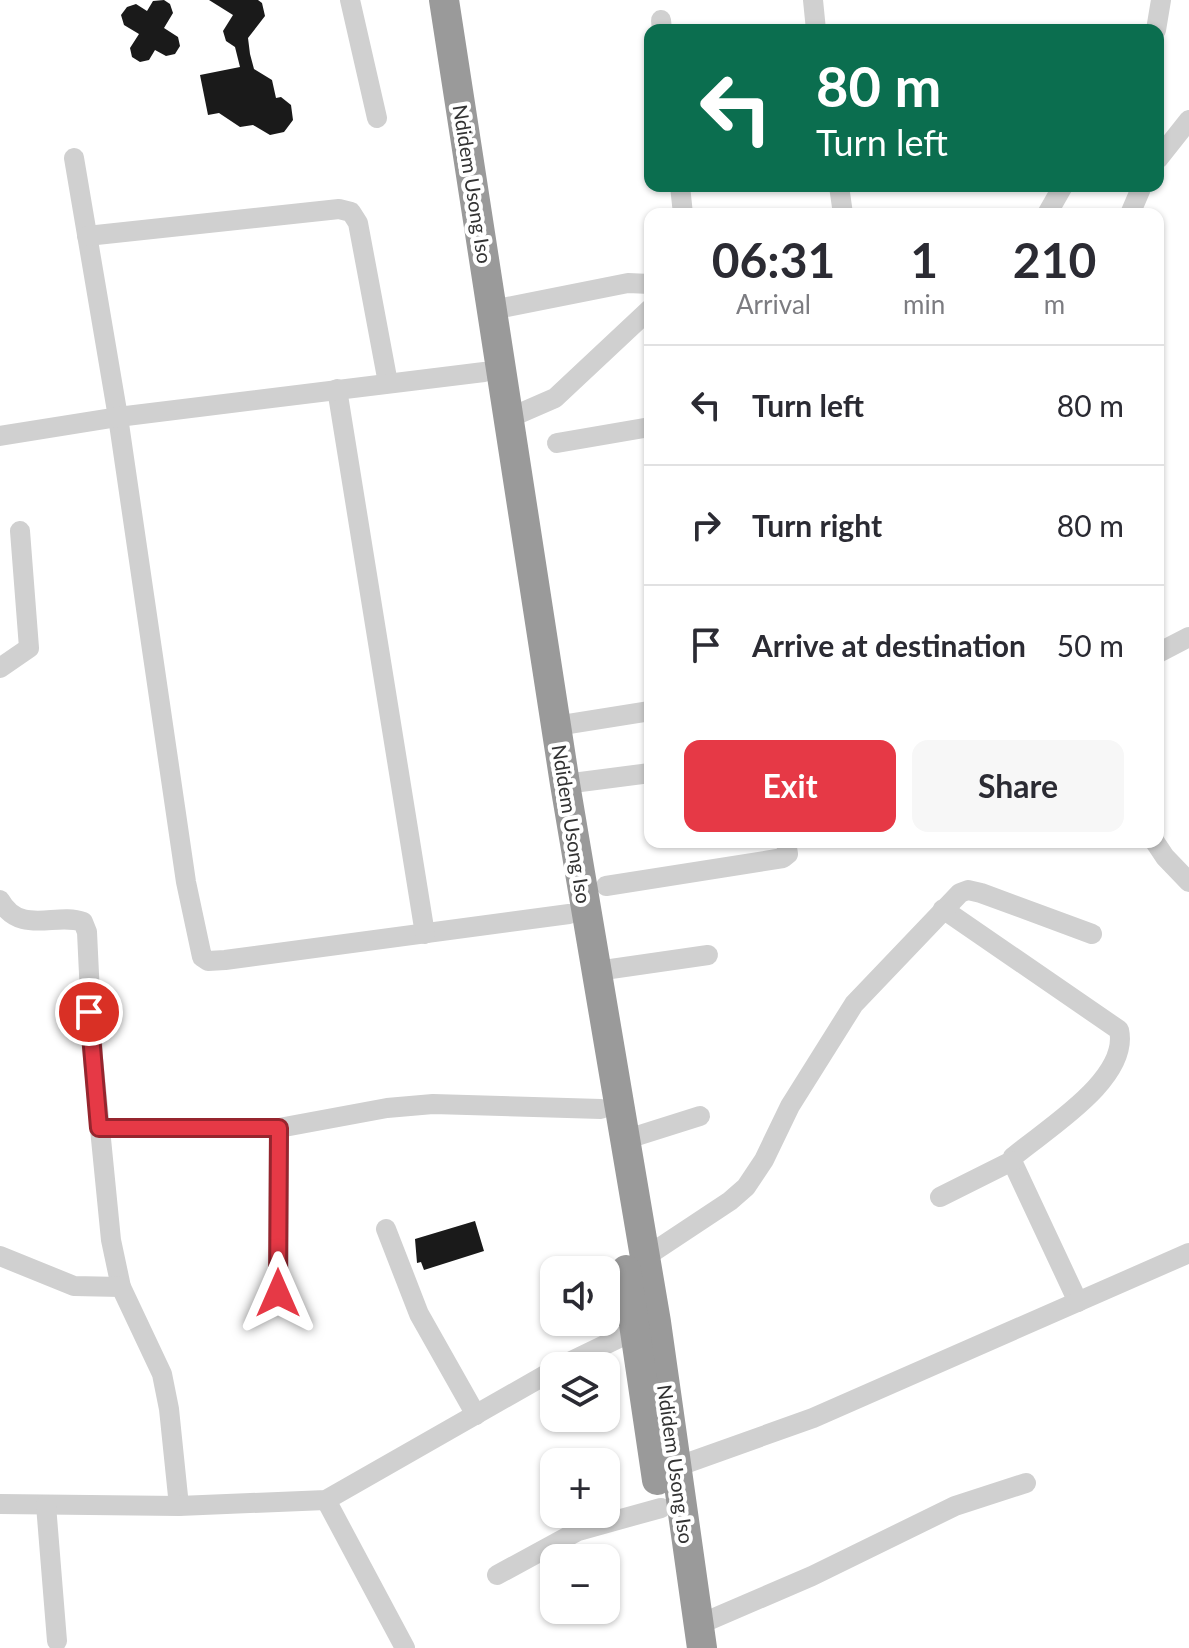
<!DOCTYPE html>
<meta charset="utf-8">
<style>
body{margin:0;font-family:Lato,sans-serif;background:#f7f7f7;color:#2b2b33;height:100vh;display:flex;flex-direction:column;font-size:30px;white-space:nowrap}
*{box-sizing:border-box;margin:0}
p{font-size:26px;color:#7c7c81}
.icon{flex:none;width:44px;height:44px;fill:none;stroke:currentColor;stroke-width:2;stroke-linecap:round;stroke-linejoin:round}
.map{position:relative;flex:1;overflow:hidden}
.sheet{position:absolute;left:644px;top:208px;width:520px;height:640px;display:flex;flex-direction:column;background:#fff;border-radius:16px;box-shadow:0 2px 6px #0004}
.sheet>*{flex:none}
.banner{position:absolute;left:644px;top:24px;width:520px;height:168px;border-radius:16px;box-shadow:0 2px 6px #0004;background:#0b6e4f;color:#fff;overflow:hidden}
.tools{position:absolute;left:540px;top:1256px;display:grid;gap:16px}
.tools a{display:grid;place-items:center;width:80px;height:80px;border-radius:16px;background:#fff;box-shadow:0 2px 6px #0004;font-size:40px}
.pin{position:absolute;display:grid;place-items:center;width:68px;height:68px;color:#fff;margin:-34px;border:4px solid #fff;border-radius:50%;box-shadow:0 2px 8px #0007}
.me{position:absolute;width:88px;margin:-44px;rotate:0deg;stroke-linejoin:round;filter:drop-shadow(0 0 6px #0008)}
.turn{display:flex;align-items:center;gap:28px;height:168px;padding:0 40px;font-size:36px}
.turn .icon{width:104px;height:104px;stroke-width:2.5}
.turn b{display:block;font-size:56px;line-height:68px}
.eta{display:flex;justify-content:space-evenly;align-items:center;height:136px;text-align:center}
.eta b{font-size:48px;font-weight:700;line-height:56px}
.button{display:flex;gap:16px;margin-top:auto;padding:16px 40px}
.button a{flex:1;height:92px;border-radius:16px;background:#e63946;color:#fff;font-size:32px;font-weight:700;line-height:92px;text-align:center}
.button a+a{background:#f7f7f7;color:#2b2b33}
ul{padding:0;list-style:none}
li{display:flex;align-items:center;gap:24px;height:120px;padding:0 40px;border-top:2px solid #e1e1e2}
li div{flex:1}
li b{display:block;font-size:30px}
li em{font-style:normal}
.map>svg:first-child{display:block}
.building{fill:#1a1a1a}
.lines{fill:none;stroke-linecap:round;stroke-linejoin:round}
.minor{stroke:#d0d0d0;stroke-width:20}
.highway{stroke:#9a9a9a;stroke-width:30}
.route-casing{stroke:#96252e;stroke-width:20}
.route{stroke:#e63946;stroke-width:14}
.labels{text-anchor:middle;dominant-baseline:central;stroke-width:8;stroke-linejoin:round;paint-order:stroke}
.street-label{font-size:20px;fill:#333;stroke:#fff}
</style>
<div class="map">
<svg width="1189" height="1648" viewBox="0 0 1189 1648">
<rect width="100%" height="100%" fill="#fff"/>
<g class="building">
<polygon points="164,0 170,4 173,13 164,28 178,37 180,46 175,54 166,56 155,50 149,60 140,62 132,57 130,48 139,34 124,25 121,15 127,7 136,4 147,11 153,1"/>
<polygon points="209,0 258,0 262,3 265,16 248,38 250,54 254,69 272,80 276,98 281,97 291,105 293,120 284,132 270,135 253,125 240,127 219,113 208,115 200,75 240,67 235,47 226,41 223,31 233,15"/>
<polygon points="475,1221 484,1251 424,1270 421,1262 417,1263 415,1239"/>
</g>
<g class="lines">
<g class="minor">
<polyline points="350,0 377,118"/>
<polyline points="813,0 816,30"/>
<polyline points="661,20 662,30"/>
<polyline points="1156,30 1161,0"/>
<polyline points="74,158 118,417 186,882 202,957 208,961 225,960 569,914"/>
<polyline points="1158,159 1189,120"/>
<polyline points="680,186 683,214"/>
<polyline points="839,186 843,214"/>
<polyline points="1047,214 1063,186"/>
<polyline points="1130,214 1142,186"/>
<polyline points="87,236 339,209 351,212 358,223 388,383"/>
<polyline points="492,310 628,283 650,284"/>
<polyline points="337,389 425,934"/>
<polyline points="509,418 555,398 650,309"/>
<polyline points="0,436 118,417 484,372"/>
<polyline points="557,443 650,427"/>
<polyline points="1158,653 1189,637"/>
<polyline points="0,668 29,648 20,531"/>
<polyline points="556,726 650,711"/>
<polyline points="565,784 650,773"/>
<polyline points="1155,842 1165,857 1189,882"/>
<polyline points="606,886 783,858 788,854 786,842"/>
<path d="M 0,900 C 20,936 56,912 83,922 L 87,932 L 93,1058 L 111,1240 L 121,1287 L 162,1374 L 169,1409 L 179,1506"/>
<path d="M 943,909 L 1119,1030 C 1130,1079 1046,1129 1013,1157 L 1012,1161 L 1078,1302"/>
<polyline points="597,971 708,955"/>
<polyline points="99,1128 279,1128 387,1108 433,1104 601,1109"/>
<polyline points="624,1140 700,1116"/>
<polyline points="940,1197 1012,1161"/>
<polyline points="386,1229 419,1314 476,1415"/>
<polyline points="0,1256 74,1286 121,1287"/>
<polyline points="644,1258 730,1201 746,1187 764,1160 790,1106 854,1004 960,893 968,890 981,893 1092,934"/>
<polyline points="278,1293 279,1128"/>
<polyline points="561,1366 644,1326"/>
<polyline points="676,1467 813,1418 1189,1253"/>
<polyline points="326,1500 405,1648"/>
<polyline points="0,1504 179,1506 326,1500 554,1370"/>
<polyline points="46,1505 57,1641"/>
<polyline points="497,1575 578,1531 661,1508"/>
<polyline points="698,1625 812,1576 955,1506 1026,1483"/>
</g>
<g class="highway">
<polyline points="444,0 565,784 656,1322 702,1648"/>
<polyline points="626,1270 657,1480"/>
</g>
</g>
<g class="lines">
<g class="route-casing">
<polyline id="route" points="89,1012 99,1128 279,1128 278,1293"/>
</g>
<use href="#route" class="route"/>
</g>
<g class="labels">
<g class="street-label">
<text transform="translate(473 184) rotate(81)">Ndidem Usong Iso</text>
<text transform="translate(572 824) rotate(81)">Ndidem Usong Iso</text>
<text transform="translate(676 1464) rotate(82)">Ndidem Usong Iso</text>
</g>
</g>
</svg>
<div class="tools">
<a><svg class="icon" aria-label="sound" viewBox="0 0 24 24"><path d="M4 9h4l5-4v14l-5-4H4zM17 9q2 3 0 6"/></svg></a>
<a><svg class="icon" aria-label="layers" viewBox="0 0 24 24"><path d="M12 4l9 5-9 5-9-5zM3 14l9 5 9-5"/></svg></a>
<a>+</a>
<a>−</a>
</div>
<div class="pin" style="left:89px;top:1012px;background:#d93025"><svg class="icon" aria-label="arrive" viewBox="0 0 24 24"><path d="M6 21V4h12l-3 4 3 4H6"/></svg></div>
<svg class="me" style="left:278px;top:1293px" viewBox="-20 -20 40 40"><path d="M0-17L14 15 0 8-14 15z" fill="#e63946" stroke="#fff" stroke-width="4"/></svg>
<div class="banner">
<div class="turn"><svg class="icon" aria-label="left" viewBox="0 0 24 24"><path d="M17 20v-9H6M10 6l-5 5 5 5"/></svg><div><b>80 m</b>Turn left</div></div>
</div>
<section class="sheet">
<div class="eta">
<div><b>06:31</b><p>Arrival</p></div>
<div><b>1</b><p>min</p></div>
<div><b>210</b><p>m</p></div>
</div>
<ul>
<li><svg class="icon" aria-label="left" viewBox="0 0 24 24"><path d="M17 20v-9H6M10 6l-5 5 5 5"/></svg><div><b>Turn left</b></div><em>80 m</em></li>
<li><svg class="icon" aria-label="right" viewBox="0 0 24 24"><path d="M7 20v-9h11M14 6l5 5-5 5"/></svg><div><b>Turn right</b></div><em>80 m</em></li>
<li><svg class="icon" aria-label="arrive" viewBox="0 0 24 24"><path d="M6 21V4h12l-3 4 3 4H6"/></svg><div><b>Arrive at destination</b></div><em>50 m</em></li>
</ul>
<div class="button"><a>Exit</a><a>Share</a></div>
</section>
</div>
